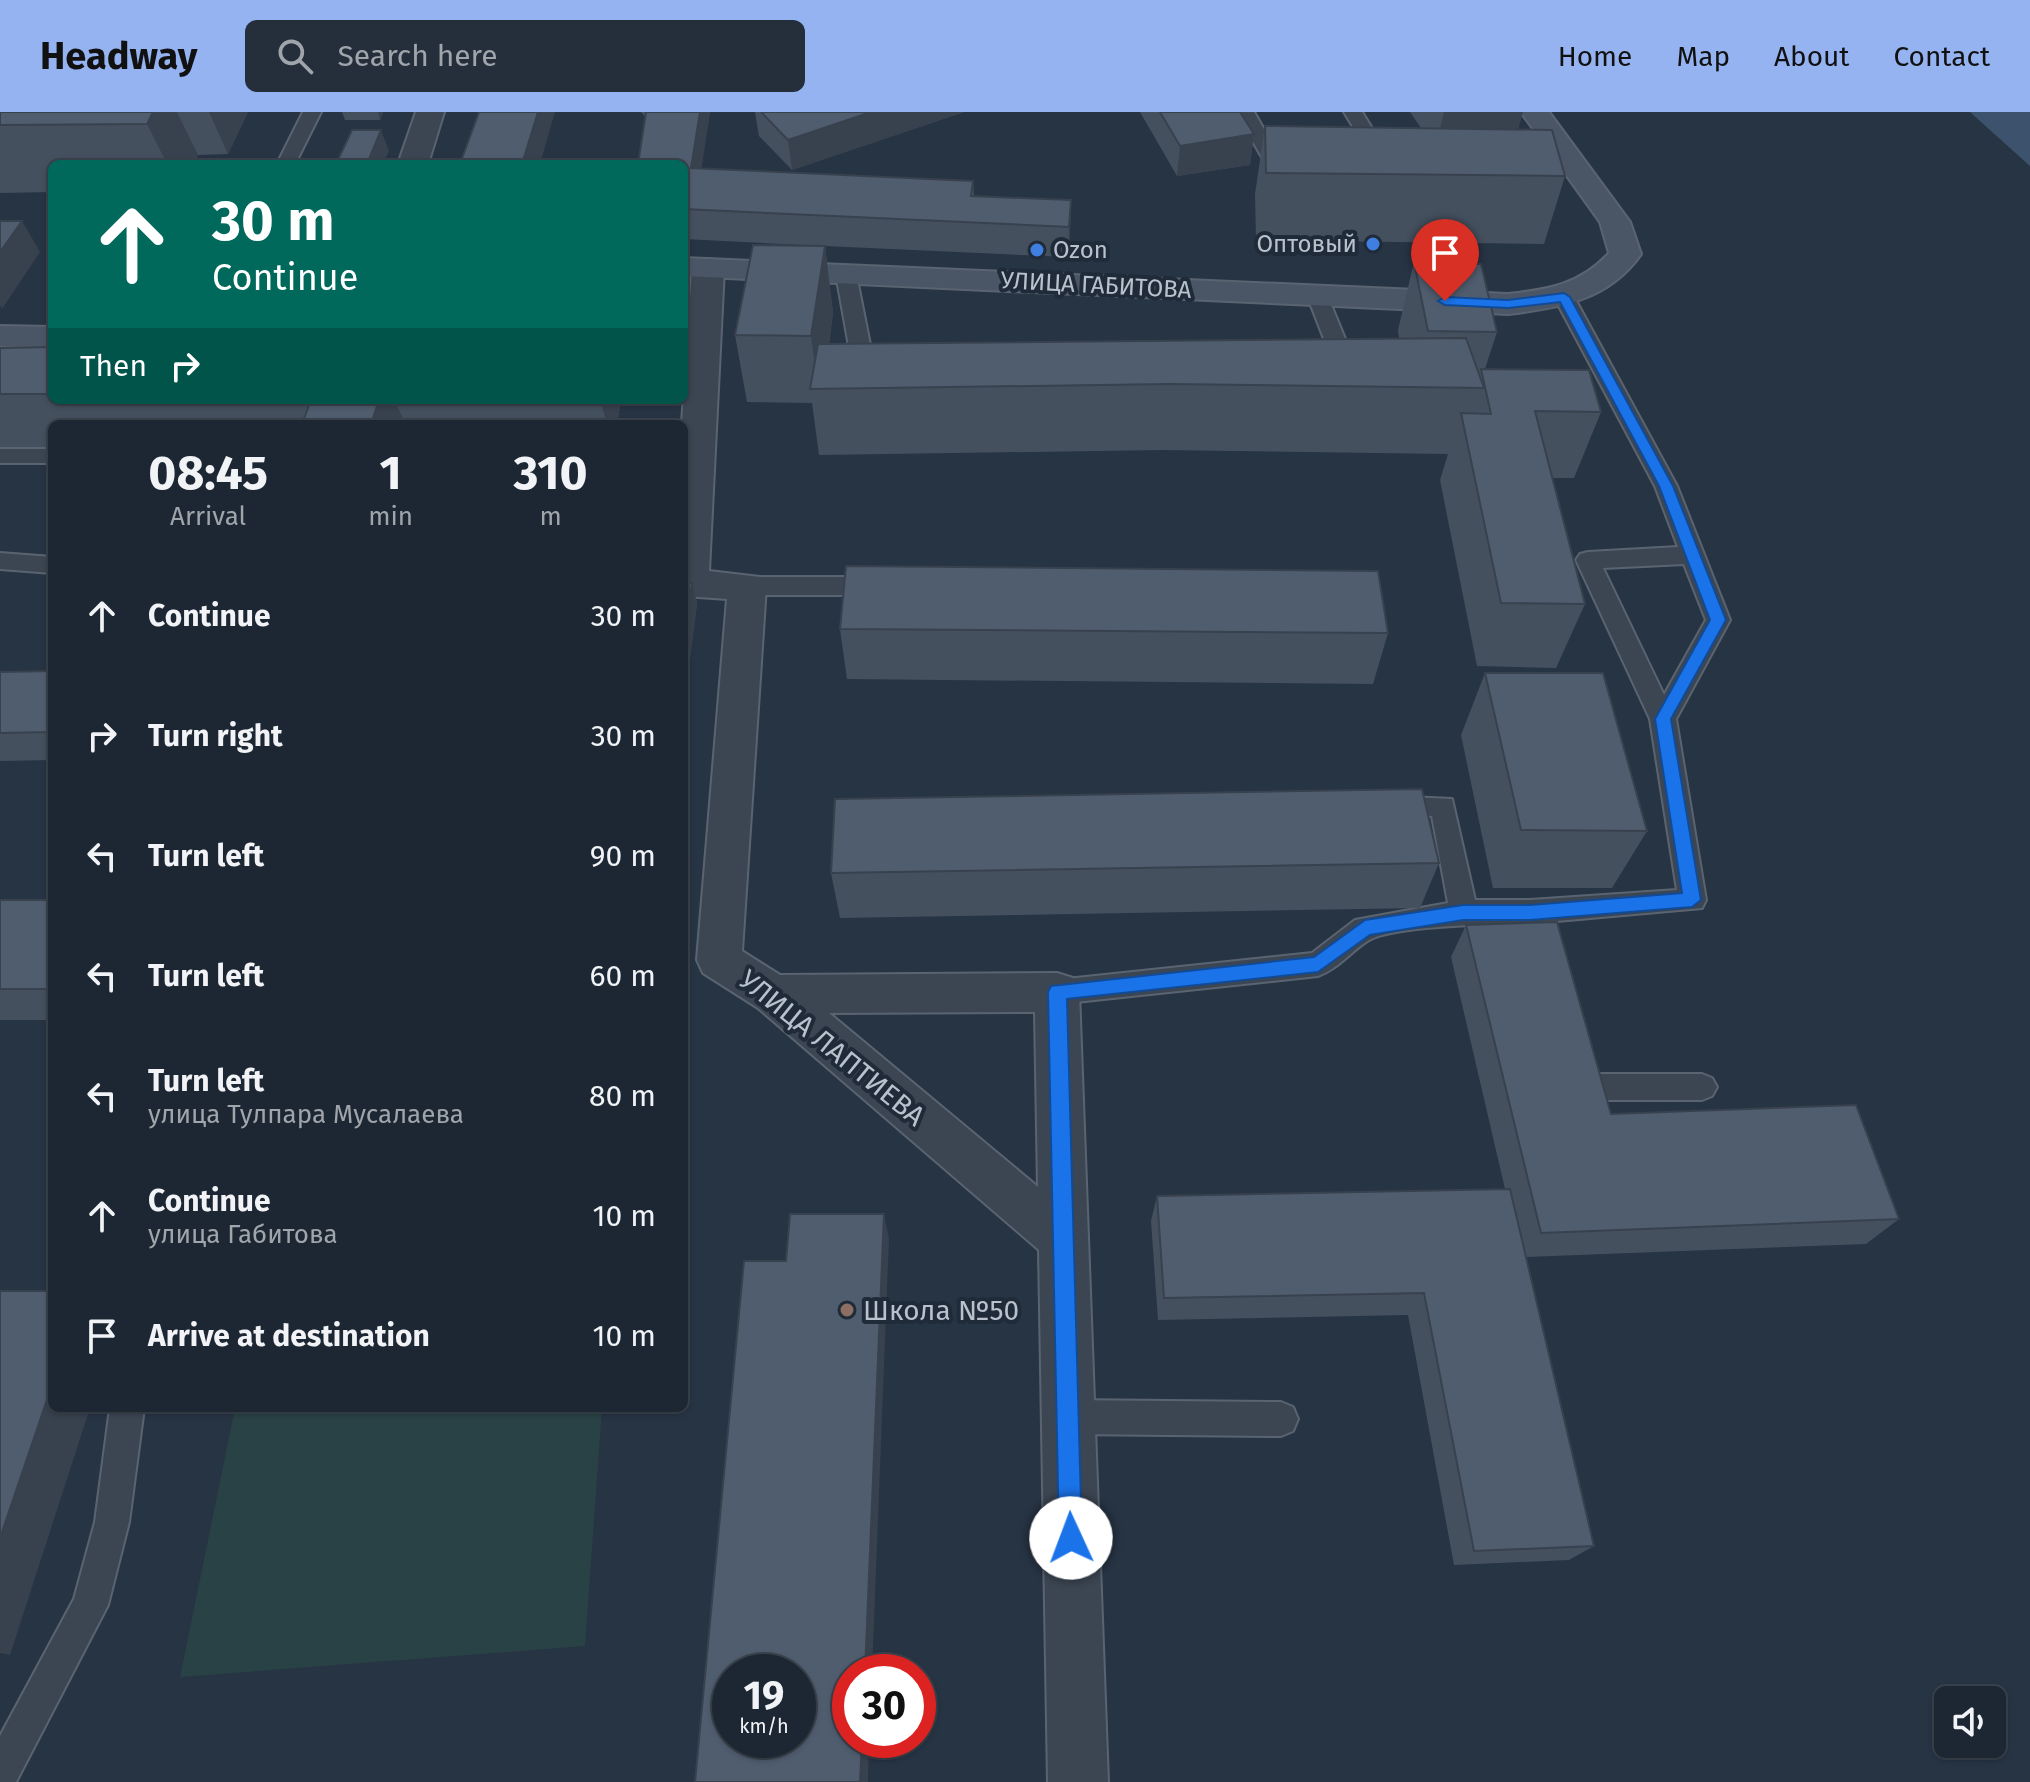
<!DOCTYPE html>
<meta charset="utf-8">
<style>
body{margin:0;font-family:"Fira Sans",sans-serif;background:#252f3b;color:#f1f3f6;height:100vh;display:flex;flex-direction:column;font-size:30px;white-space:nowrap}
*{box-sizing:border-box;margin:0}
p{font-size:26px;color:#a0a5ac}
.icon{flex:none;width:44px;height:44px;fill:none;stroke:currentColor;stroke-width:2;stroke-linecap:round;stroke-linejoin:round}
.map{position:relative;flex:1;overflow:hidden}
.details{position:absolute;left:48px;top:308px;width:640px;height:992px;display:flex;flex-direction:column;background:#1d2733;border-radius:12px;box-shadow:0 2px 6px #0004,0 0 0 2px #3b444e}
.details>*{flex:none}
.hud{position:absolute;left:48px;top:48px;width:640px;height:244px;border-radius:12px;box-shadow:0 2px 6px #0004,0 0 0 2px #3b444e;background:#00695c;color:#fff;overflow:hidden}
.fabs{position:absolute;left:1934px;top:1574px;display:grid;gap:16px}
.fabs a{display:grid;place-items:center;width:72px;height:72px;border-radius:12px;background:#1d2733;box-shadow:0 2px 6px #0004,0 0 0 2px #3b444e;font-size:40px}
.speed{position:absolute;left:712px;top:1542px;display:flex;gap:16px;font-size:40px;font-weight:700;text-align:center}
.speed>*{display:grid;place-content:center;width:104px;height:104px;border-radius:50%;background:#1d2733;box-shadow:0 2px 6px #0004,0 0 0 2px #3b444e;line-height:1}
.speed small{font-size:20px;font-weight:400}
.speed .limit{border:12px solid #d22;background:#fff;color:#111}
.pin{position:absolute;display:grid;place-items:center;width:68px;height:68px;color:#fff;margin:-82px -34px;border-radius:50% 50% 50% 0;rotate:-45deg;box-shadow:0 0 8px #0007}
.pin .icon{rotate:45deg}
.me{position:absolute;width:88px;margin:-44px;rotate:358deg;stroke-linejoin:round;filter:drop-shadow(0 0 6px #0008)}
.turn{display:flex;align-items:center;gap:28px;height:168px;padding:0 32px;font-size:36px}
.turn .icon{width:104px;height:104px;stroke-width:2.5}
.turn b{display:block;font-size:56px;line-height:68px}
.then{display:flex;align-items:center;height:76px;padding:0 32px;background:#0003;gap:16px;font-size:30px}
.eta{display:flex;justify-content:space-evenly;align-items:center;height:136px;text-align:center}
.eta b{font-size:48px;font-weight:700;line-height:56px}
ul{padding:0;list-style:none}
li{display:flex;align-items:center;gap:24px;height:120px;padding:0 32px}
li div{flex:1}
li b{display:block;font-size:30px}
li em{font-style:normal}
header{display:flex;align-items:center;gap:48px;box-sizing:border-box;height:112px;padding:0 40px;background:#95b2f1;color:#111}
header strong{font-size:38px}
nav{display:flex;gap:44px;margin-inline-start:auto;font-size:28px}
.search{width:560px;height:72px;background:#252f3b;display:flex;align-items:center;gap:20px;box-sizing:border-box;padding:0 28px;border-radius:12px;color:#a0a5ac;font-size:30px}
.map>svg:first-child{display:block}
.green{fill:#294245}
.water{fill:#3d536d}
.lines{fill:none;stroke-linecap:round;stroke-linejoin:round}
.lane-casing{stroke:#5a6471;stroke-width:4}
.street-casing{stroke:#5a6471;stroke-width:4}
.secondary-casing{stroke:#5a6471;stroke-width:4}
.lane{fill:#3c4653;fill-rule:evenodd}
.street{fill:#3c4653;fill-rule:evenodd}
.secondary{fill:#4a5566;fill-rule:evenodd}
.wall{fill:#45505f}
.shaded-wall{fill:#38414e}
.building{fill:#505d6f;stroke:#38414e;stroke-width:2;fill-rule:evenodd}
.route{fill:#1a73e8;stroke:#114b97;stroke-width:2}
.shop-dot{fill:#3f7fe0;stroke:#202b39;stroke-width:3}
.education-dot{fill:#8d6e63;stroke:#202b39;stroke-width:3}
.labels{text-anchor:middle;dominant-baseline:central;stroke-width:8;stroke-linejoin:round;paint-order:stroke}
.far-poi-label{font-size:24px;fill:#b9c1cd;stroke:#202b39;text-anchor:end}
.far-street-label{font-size:24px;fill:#b9c1cd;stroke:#202b39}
.street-label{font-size:28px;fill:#b9c1cd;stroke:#202b39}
.poi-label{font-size:28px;fill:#b9c1cd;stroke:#202b39;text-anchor:start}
</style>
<header>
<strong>Headway</strong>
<div class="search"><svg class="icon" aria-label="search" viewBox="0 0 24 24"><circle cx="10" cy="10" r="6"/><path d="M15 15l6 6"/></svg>Search here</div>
<nav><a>Home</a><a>Map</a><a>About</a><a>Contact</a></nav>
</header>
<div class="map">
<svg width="2030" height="1670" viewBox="0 0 2030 1670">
<rect width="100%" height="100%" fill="#273444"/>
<polygon class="green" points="235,1296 602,1296 585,1534 180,1565"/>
<polygon class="water" points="1970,0 2030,0 2030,54"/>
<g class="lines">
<g class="lane-casing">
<g id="lane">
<polygon points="303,0 321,0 295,52 277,52"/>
<polygon points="1236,0 1254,0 1291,64 1289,68 1275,68"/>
<polygon points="1344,0 1362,0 1391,47 1389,51 1375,51"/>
<polygon points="846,156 856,162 877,268 866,275 855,268 836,162"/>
<polygon points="1317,177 1327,183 1360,263 1356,268 1349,270 1338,263 1307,183"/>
<path d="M 1564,179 L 1574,185 L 1677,374 L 1730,508 L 1676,607 L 1706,788 L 1702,796 L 1546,810 L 1544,824 L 1534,828 L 1524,824 L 1519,812 C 1488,812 1395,814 1369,828 C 1351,839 1338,857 1318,864 L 1057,892 L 1047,889 L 1043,880 L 1047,871 L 1057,868 L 1312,841 L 1355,808 L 1448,791 L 1432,704 L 1380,701 L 1376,694 L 1380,687 L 1389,684 L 1452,687 L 1475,788 L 1530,788 L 1677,778 L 1650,607 L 1576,448 L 1580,442 L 1588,440 L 1678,435 L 1655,374 L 1554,185 ZM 1684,452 L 1706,508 L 1664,583 L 1603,456 Z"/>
<rect x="0" y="337" width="52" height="14"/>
<polygon points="0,441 52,445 52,461 0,457"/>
<polygon points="747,465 883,465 891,468 895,474 891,480 883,483 747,483 739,480 735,474 739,468"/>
<polygon points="1577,951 1587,955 1591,962 1702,962 1712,966 1717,975 1712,984 1702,988 1580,988 1570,984 1562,964 1567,955"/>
<polygon points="1067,1288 1281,1290 1293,1295 1298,1307 1293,1319 1281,1324 1067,1322 1055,1317 1050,1305 1055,1293"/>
<polygon points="110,1296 144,1296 129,1410 108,1493 16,1670 0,1670 0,1624 74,1487 95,1410"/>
</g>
</g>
<g class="street-casing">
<g id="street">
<polygon points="416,0 444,0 428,52 398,52"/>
<path d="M 708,147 L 719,149 L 724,156 L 709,459 L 760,465 L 766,474 L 742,839 L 780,863 L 1057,861 L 1073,866 L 1079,880 L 1108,1670 L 1048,1670 L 1039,1138 L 758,896 L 703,861 L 697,848 L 727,487 L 684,484 L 682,312 L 692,156 L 697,149 ZM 1035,900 L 1038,1075 L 829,901 Z"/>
</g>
</g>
<g class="secondary-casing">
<g id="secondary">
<path d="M 1521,0 L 1549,0 L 1630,110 L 1641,142 C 1609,188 1560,196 1508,202 L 684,164 L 684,146 L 1508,182 C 1548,178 1581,172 1609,141 L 1600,110 Z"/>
<polygon points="0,214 52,215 52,235 0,234"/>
</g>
</g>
<use href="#lane" class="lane"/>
<use href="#street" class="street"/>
<use href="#secondary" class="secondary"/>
</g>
<g class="wall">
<polygon points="0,0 248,0 228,42 198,43 194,52 52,52 52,80 0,81"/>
<polygon points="342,0 383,0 380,8 345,8"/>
<polygon points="641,0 710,0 701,57 973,69 974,84 1071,88 1070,119 1068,145 825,134 833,201 829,232 1399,226 1398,218 1414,150 1497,220 1485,257 1601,300 1574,366 1552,366 1585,492 1556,556 1477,554 1440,368 1448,342 1162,338 819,343 812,291 747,290 735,223 821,134 684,127 684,52"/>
<polygon points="755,0 964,0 792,58 759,24"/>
<polygon points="1140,0 1240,0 1254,22 1250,53 1177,64"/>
<polygon points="1410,0 1523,0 1518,17 1565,64 1544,132 1256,128 1255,82 1265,14 1421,16"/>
<polygon points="52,235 52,288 621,288 617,312 52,312 52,335 0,335 0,236"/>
<polygon points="684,471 692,471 697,491 688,563 684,563"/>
<polygon points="840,517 1388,521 1373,572 847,567"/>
<polygon points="52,559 52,648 0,649 0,560"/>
<polygon points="1485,561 1647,719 1612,776 1493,776 1461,623"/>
<polygon points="1439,751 1420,796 840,806 831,761"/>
<rect x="0" y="788" width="52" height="120"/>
<polygon points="1466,813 1611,1002 1899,1107 1866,1132 1526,1145 1594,1434 1569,1448 1454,1453 1408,1203 1158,1208 1151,1109 1157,1084 1505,1077 1451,845"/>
</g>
<g class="shaded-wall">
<polygon points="153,0 177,0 198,43 194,52 167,52 147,12"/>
<polygon points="209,0 248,0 228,42"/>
<polygon points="378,0 383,0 380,8"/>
<polygon points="538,0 555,0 540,52 522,52"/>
<polygon points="700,0 710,0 697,87 691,56"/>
<polygon points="871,0 964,0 792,58 788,28"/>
<polygon points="1444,0 1523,0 1515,27 1435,37"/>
<polygon points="381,18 389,39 383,52 367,52"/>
<polygon points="1254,22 1250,53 1177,64 1180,34"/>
<polygon points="1071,88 1070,119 1068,145 1069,115"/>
<polygon points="22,109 40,140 2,197 0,194 0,140"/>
<polygon points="825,134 833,201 822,276 818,276 811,224"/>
<polygon points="361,288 395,288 405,312 371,312"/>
<polygon points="600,288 621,288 617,312 607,312"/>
<polygon points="692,471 697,491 688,563 684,549 684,532"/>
<polygon points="884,1102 889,1127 872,1560 865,1560"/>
<polygon points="52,1273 52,1296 90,1296 10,1543 0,1541 0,1426"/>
<polygon points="862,1628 869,1628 868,1670 860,1670"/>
</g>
<g class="building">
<polygon points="0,0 153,0 147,12 0,13"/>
<polygon points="479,0 538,0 522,52 460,52"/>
<polygon points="646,0 700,0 691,56 973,69 971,84 1071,88 1069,115 684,97 684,52 638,52"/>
<polygon points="761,0 871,0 788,28"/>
<polygon points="1160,0 1240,0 1254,22 1180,34"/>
<polygon points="1265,14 1552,18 1565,64 1266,61"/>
<polygon points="352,18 381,18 367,52 336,52"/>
<polygon points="0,109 22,109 0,140"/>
<polygon points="753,133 825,134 811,224 735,223"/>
<polygon points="1414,150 1481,152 1497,220 1428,219"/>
<polygon points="1466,226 1484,276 1169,272 810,277 818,232"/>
<polygon points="52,235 52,282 0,282 0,236"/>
<polygon points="1481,257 1589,258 1601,300 1535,299 1585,492 1501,491 1461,301 1491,302"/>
<polygon points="311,288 379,288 371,312 302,312"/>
<polygon points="846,454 1378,459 1388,521 840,517"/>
<polygon points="684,471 692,471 684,532"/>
<polygon points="52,559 52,620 0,621 0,560"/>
<polygon points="1485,561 1603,561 1647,719 1521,718"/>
<polygon points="1422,677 1439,751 831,761 835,687"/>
<rect x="0" y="788" width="52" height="89"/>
<polygon points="1557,810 1611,1002 1856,993 1899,1107 1541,1121 1466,813"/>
<polygon points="1510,1077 1594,1434 1474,1439 1424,1181 1164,1186 1157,1084"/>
<path d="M 790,1102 L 884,1102 L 865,1560 L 850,1560 L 850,1628 L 862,1628 L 860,1670 L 695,1670 L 744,1149 L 786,1149 ZM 730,1560 L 798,1560 L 798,1628 L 730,1628 Z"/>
<polygon points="0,1179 52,1179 52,1273 0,1426"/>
</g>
<polygon class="route" points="1564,181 1570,185 1673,374 1726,508 1671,607 1701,788 1692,795 1530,808 1463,808 1370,823 1318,860 1067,887 1082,1426 1079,1434 1071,1438 1063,1434 1059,1426 1048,880 1051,874 1314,845 1365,808 1463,793 1530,793 1682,781 1655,607 1710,508 1659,374 1560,190 1508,196 1445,193 1438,189 1445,185 1508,188"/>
<g class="shop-dot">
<circle cx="1373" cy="132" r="8"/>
<circle cx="1037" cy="138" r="8"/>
</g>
<circle class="education-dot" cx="847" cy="1198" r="8"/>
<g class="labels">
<g class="far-poi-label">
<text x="1357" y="132">Оптовый</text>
<text x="1053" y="138" text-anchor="start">Ozon</text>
</g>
<g class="far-street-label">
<text transform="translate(1096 173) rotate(3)">УЛИЦА ГАБИТОВА</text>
</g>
<g class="street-label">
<text transform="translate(832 936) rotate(39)">УЛИЦА ЛАПТИЕВА</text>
</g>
<g class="poi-label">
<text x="863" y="1198">Школа №50</text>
</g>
</g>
</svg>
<div class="fabs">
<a><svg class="icon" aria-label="sound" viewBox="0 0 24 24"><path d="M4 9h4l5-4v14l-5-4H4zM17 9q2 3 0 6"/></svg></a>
</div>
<div class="speed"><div>19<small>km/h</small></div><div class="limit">30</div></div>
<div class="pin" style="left:1445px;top:189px;background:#d93025"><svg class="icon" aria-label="arrive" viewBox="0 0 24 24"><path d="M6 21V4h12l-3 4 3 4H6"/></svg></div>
<svg class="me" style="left:1071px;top:1426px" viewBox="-20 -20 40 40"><circle r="19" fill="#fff"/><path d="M0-13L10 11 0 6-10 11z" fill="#1a73e8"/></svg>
<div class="hud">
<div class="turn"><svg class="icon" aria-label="ahead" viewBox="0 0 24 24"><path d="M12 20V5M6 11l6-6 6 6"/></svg><div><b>30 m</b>Continue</div></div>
<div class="then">Then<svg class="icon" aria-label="right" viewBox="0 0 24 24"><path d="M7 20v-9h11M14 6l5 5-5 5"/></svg></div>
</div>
<section class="details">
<div class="eta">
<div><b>08:45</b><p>Arrival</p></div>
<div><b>1</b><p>min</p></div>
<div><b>310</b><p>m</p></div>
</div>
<ul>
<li><svg class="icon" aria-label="ahead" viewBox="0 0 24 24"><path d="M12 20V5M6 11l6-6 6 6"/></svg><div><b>Continue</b></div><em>30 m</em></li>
<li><svg class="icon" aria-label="right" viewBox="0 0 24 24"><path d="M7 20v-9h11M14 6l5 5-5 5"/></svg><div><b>Turn right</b></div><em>30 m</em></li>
<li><svg class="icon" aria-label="left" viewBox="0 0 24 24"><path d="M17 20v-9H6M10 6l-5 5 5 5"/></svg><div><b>Turn left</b></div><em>90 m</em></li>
<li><svg class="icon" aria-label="left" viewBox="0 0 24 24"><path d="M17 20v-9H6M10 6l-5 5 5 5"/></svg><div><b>Turn left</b></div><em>60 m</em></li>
<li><svg class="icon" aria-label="left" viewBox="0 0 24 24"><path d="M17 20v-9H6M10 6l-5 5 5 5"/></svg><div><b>Turn left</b><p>улица Тулпара Мусалаева</p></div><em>80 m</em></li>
<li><svg class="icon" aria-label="ahead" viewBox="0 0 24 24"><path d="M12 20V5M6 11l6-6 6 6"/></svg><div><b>Continue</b><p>улица Габитова</p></div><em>10 m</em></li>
<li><svg class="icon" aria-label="arrive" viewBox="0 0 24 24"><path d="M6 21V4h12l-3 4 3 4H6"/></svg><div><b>Arrive at destination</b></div><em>10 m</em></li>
</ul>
</section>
</div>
